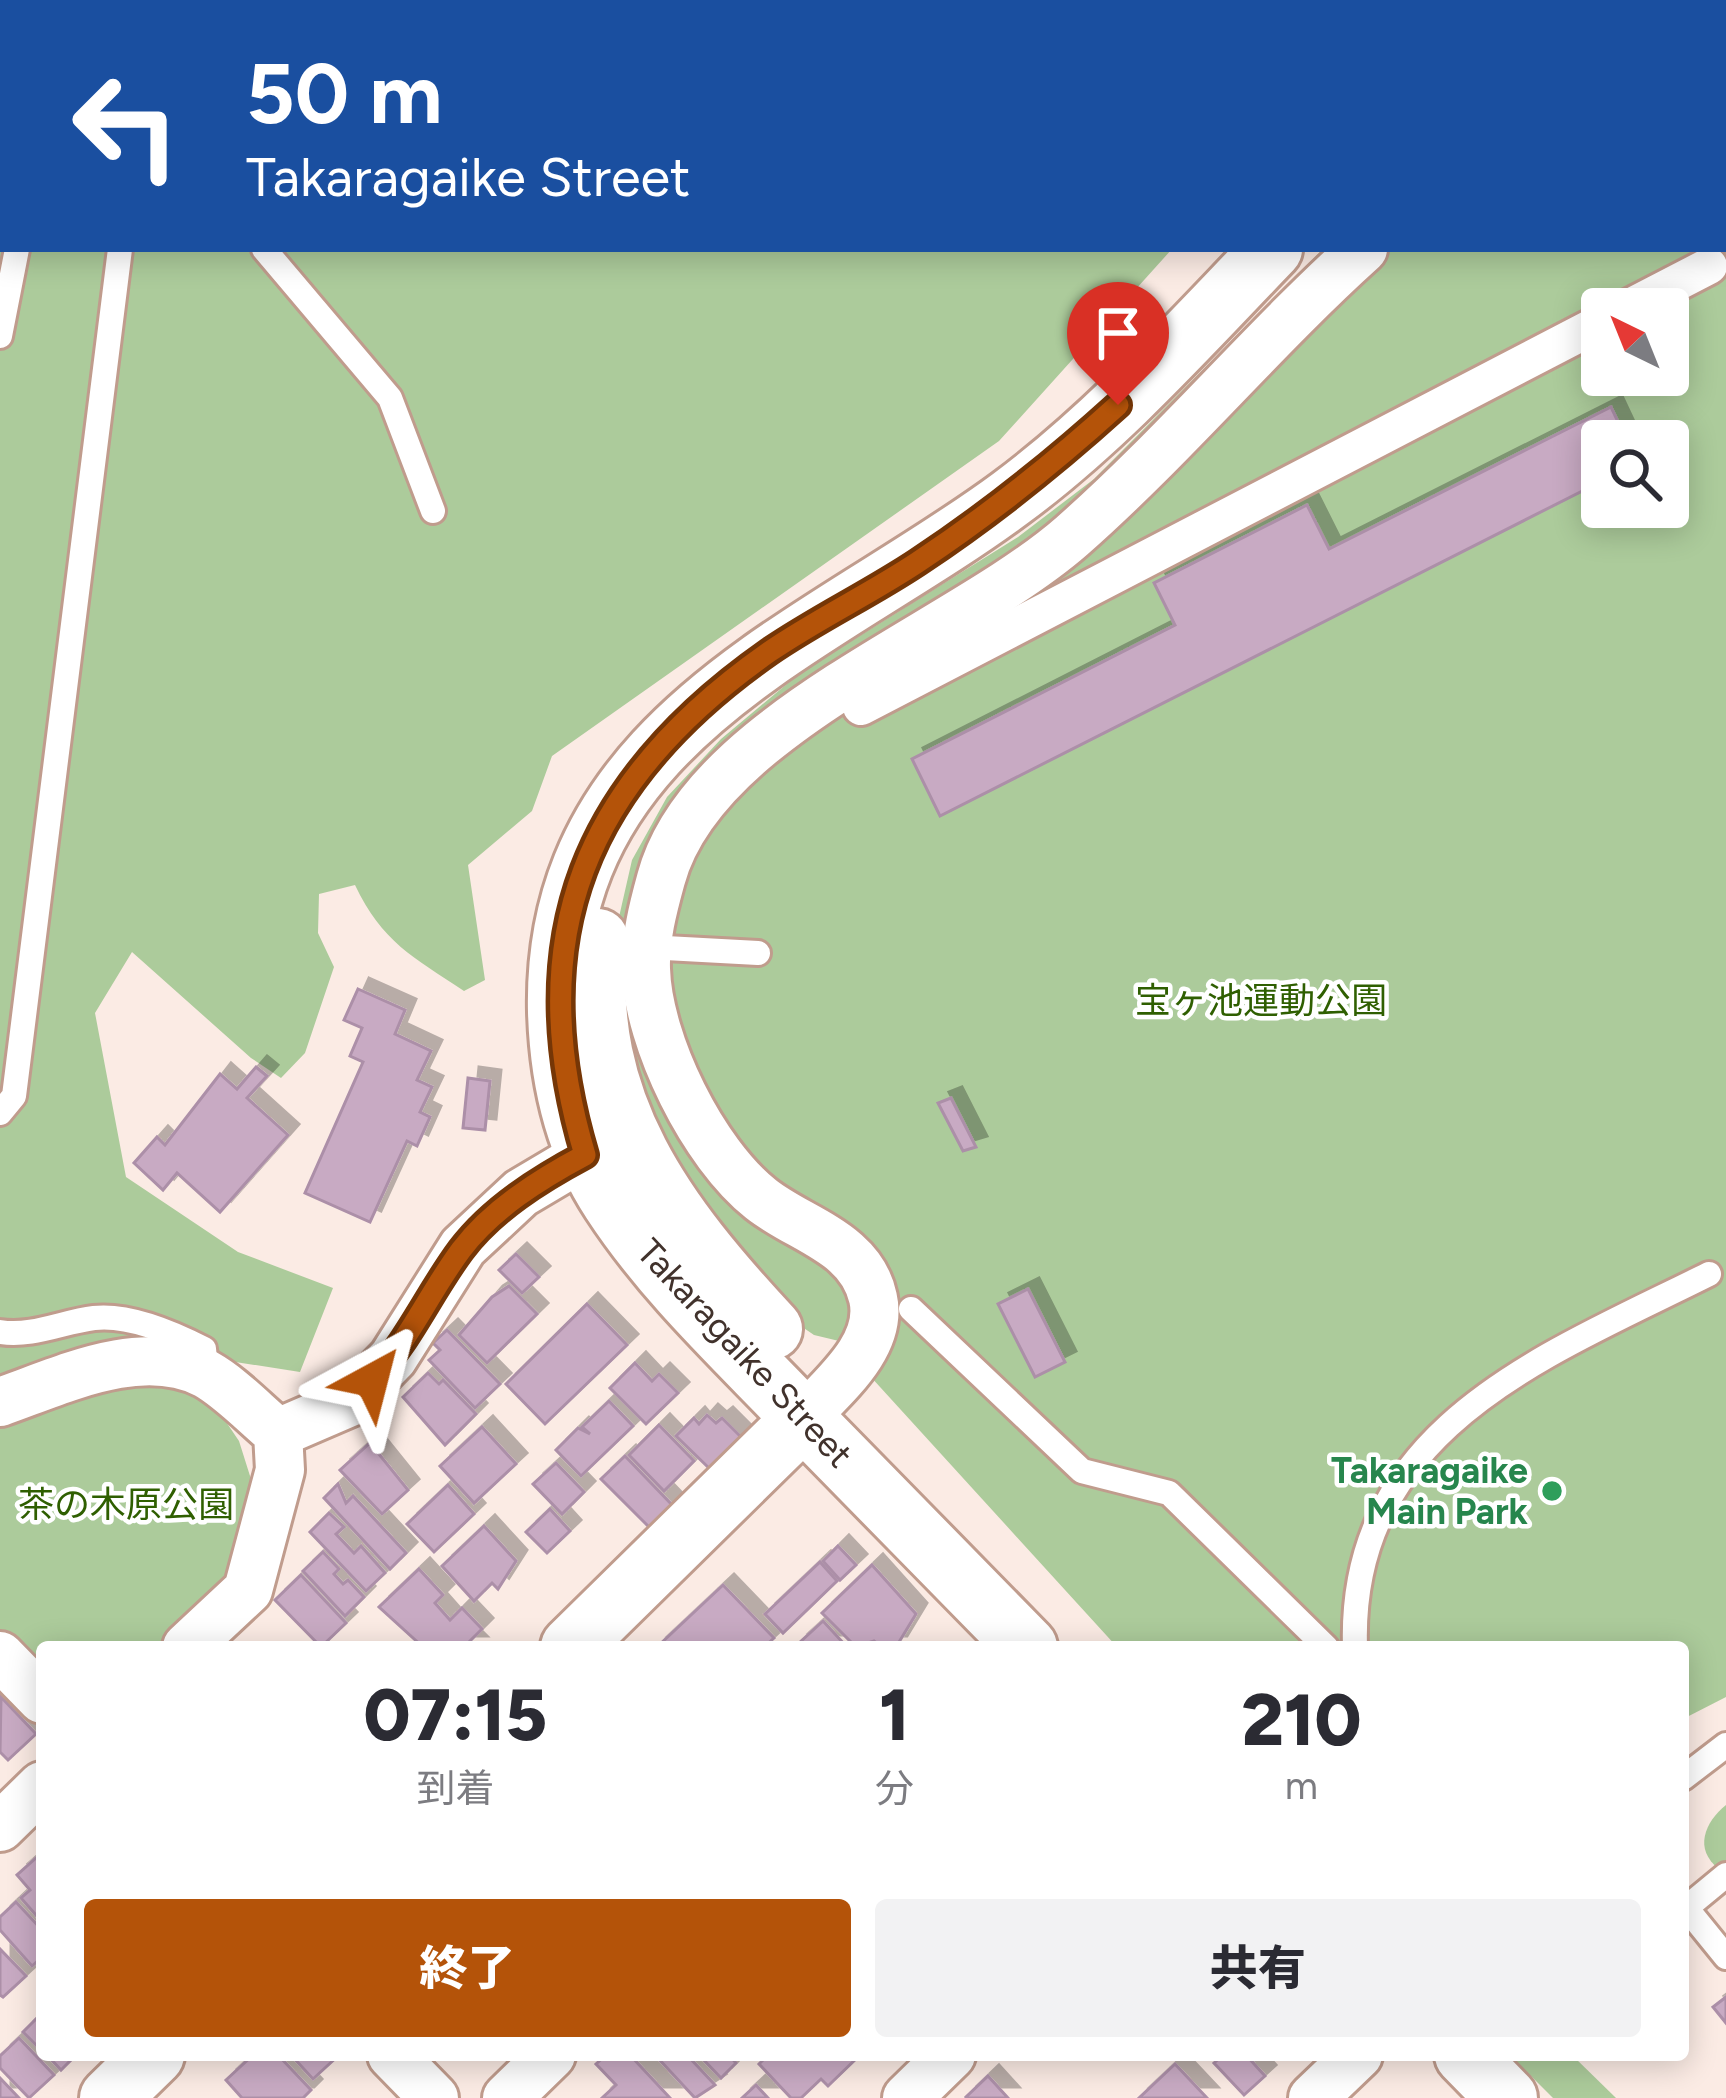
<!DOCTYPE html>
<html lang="ja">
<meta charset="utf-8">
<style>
body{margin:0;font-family:Figtree,"Noto Sans JP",sans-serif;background:#f2f2f3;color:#2b2b33;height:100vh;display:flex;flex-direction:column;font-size:45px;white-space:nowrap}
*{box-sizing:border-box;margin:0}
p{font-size:39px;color:#7c7c81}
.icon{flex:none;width:66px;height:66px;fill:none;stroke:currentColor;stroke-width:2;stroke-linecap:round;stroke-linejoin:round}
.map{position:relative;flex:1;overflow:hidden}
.details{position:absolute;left:36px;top:1641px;width:1653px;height:420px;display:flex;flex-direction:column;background:#fff;border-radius:12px;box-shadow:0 6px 30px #0003}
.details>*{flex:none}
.top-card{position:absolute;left:0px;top:0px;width:1728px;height:252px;box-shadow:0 6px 30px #0003;background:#1a4fa0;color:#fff;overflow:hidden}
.needle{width:78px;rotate:317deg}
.controls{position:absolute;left:1581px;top:288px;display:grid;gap:24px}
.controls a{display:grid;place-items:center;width:108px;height:108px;border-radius:12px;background:#fff;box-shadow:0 6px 30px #0003;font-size:60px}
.pin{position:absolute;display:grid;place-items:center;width:102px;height:102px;color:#fff;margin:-123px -51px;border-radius:50% 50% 50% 0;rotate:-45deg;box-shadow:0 0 12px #0007}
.pin .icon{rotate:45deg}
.me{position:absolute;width:132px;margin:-66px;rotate:38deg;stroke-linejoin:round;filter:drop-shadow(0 0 9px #0008)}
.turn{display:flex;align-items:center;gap:42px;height:252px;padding:0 48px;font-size:54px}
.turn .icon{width:156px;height:156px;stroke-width:2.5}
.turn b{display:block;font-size:84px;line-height:102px}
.eta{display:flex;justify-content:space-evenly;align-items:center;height:204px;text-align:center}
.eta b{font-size:72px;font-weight:800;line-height:84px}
.cta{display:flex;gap:24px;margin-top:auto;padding:24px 48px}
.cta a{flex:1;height:138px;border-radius:12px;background:#b45309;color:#fff;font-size:48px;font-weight:800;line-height:138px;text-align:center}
.cta a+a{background:#f2f2f3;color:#2b2b33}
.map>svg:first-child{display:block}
.green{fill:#accb9b;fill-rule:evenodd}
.building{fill:#c8aac3;stroke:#ac8fa8;stroke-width:3;filter:url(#shadow)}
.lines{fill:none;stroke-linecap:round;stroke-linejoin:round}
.service-casing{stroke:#c09c8d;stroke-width:30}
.pedestrian-casing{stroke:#c09c8d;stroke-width:42}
.minor-casing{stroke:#c09c8d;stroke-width:54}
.tertiary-casing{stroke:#c09c8d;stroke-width:66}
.service{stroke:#fff;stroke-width:24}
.pedestrian{stroke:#fff;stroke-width:36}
.minor{stroke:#fff;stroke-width:48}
.tertiary{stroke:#fff;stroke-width:60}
.route-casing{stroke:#753606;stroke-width:30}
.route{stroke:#b45309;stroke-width:21}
.leisure-dot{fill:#2e9e5b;stroke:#fff;stroke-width:4.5}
.labels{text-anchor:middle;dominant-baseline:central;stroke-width:9;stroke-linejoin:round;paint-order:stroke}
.park-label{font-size:36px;fill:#2f5f01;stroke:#fff}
.street-label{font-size:36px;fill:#41322c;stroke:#fff}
.leisure-label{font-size:36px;font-weight:bold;fill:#27864d;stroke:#fff;text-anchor:end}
</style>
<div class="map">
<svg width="1726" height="2098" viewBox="0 0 1726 2098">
<defs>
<filter id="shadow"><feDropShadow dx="11" dy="-11" stdDeviation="0" flood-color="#0004"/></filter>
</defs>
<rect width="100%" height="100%" fill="#fbebe4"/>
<g class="green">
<path d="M 0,0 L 1474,0 L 3,3 L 3,249 L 1172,249 L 999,441 L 552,756 L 532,811 L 468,865 L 485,980 L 464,991 C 413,957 382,942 355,885 L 319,894 L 318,933 L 334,967 L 305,1053 L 281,1078 L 251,1058 L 132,952 L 95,1013 L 126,1177 L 238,1252 L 333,1288 L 300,1372 L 146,1348 L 0,1386 Z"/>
<path d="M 1726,60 L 1726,1697 L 1683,1719 L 1683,1647 L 1117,1647 L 870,1376 L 892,1305 L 752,1177 L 668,1047 L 660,906 L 708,810 L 1210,425 L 1388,249 L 1725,249 ZM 1602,309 L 1668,309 L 1668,375 L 1602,375 ZM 1602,441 L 1668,441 L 1668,507 L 1602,507 Z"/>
<polygon points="1323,249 1341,249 1115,476 678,805 641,1046 831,1262 856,1313 839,1341 814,1335 770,1305 643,1122 609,961 632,860 667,797 721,739 800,673 1018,537 1094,479"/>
<polygon points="163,1378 216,1407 239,1441 256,1495 225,1588 168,1647 42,1647 42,1681 0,1639 0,1409"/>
<path d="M 1726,1805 L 1726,1863 L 1719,1869 C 1693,1849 1705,1822 1726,1805 Z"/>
<polygon points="1510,2055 1572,2055 1616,2098 1553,2098"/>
</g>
<g class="building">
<polygon points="1611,407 1627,441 1602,441 1602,481 940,816 912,759 1175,625 1154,583 1307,505 1329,549"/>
<polygon points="358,989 405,1010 395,1034 431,1051 417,1080 432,1087 420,1112 430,1117 417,1146 407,1141 370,1222 305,1193 363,1062 350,1056 362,1028 344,1020"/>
<polygon points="256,1067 267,1076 247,1098 288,1135 220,1212 177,1173 163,1190 134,1163 157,1137 165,1145 220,1074 237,1089"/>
<polygon points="468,1078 490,1081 485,1130 463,1128"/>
<polygon points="951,1098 976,1147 963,1151 938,1103"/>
<polygon points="516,1254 539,1277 522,1293 499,1270"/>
<polygon points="509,1286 537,1314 487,1363 459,1335 492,1297"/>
<polygon points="1028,1289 1065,1362 1035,1377 998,1304"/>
<polygon points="587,1304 627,1345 545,1424 506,1384"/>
<polygon points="447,1330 500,1384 475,1408 429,1360 440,1350 433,1343"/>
<polygon points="635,1363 652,1381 659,1374 678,1393 646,1424 610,1388"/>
<polygon points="428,1373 439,1384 443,1380 476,1414 445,1445 403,1397"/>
<polygon points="609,1401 633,1426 581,1476 556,1450 578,1428 590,1434 582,1427"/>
<polygon points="707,1415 716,1423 722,1418 745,1441 713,1472 676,1436 694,1418 699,1424"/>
<polygon points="659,1425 694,1461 664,1491 629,1455"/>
<polygon points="482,1427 516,1464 474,1503 440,1466"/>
<polygon points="370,1443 408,1490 382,1514 340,1470"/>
<polygon points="625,1456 675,1508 652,1530 601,1479"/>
<polygon points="556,1463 584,1492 562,1514 533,1484"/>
<polygon points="338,1484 346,1503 353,1496 406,1553 390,1569 324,1498"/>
<polygon points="448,1485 474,1514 434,1552 407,1524"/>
<polygon points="550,1509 570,1531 547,1553 526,1532"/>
<polygon points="329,1513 344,1527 336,1534 354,1553 361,1546 385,1573 366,1591 310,1532"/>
<polygon points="484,1526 516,1561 498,1589 492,1583 474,1601 442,1566"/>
<polygon points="838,1546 856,1565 840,1580 823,1561"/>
<polygon points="323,1552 339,1569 334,1574 343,1584 348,1580 364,1597 345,1616 303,1571"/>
<polygon points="820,1562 837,1581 783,1633 765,1614"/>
<polygon points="872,1565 916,1614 896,1647 881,1647 874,1641 856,1647 822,1613"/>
<polygon points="419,1569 443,1595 435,1603 450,1620 462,1608 482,1629 470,1641 476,1647 423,1647 379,1607"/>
<polygon points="301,1575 346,1623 321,1647 275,1600"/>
<polygon points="723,1585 774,1638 764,1647 657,1647"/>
<polygon points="823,1621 847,1647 798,1644"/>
<polygon points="1,1697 36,1734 8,1760 0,1752"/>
<polygon points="36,1858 42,1864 42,1922 21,1898 30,1890 17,1875"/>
<polygon points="16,1902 42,1930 42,1957 32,1966 0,1930 0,1917"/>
<polygon points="0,1949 26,1976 3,1997 0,1995"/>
<polygon points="1726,1997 1726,2023 1713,2007"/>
<polygon points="42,2013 42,2051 23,2032"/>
<polygon points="19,2038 54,2075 29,2098 0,2068 0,2056"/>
<polygon points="47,2055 76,2055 61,2070"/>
<polygon points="253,2055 278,2055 311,2090 303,2098 242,2098 226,2080"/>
<polygon points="291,2055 339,2055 313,2079"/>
<polygon points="606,2055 630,2055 670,2098 602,2098 616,2085 596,2064"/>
<polygon points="655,2055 687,2055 715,2085 695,2098"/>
<polygon points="699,2055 729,2055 736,2063 721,2078"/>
<polygon points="768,2055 860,2055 828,2086 821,2079 801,2098 791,2098 759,2064"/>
<polygon points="1223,2055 1246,2055 1265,2076 1244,2095 1214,2063"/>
<polygon points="1175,2064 1207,2098 1139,2098"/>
<polygon points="988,2076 1008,2098 967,2098 966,2097"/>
<polygon points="0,2078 19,2098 0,2098"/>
<polygon points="756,2085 768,2098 742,2098"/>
</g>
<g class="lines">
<g class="service-casing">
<g id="service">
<polyline points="88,0 89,3"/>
<polyline points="264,249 390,398 433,511"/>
<polyline points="0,336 17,249"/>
<polyline points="647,947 758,953"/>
<polyline points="0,1113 14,1096 120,249"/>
<polyline points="911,1309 1082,1471 1169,1493 1326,1647"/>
<path d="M 0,1332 C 33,1337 62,1322 94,1318 C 129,1314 173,1333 204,1349 L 206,1369"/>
<path d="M 1355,1647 C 1348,1428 1545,1356 1709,1274"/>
<polyline points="1683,1778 1726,1745"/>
<polyline points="1683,1904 1726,1957"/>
<polyline points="1686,1908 1726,1875"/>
</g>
</g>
<g class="pedestrian-casing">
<g id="pedestrian">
<polyline points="1725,232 1726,231"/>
<polyline points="1626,309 1709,266"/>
<polyline points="861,707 1602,322"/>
</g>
</g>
<g class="minor-casing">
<g id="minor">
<polyline points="1725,48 1726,47"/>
<path d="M 0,1402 C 63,1380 141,1341 206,1374 C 231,1388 255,1414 278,1433 L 280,1470 L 248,1590 L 187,1647"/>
<path d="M 803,1419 C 832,1387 884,1346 873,1298 C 861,1242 800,1230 761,1199 C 703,1153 648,1042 646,969 C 645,939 653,908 661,879 C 702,725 958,636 1072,536 C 1174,446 1262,340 1363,249"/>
<polyline points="278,1433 350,1402 393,1358 463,1247 521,1193 585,1155"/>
<polyline points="0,1656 42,1699"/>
<polyline points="0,1827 42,1786"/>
<polyline points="392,2055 434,2098"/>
<polyline points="507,2098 551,2055"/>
<polyline points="907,2098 951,2055"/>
<polyline points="1313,2098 1358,2055"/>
</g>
</g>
<g class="tertiary-casing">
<g id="tertiary">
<polyline points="1665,3 1672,0"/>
<polyline points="1720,3 1726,1"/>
<path d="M 598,939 C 579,1103 667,1216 772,1329"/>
<polyline points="571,1647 803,1419"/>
<path d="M 1027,1647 C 947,1565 867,1484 787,1402 C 725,1338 661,1277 612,1202 C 575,1146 560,1079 558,1012 C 551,727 821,639 1011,498 C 1107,427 1189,335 1272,249"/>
<polyline points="1465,2055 1507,2098"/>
<polyline points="110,2098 154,2055"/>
</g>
</g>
<use href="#service" class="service"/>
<use href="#pedestrian" class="pedestrian"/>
<use href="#minor" class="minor"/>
<use href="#tertiary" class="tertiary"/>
</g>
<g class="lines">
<g class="route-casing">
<path id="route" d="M 372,1380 C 409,1341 429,1293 461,1250 C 492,1209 540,1179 585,1155 C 520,937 585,781 769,652 C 817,619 870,594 918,562 C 989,515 1054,463 1118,405"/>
</g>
<use href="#route" class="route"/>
</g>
<circle class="leisure-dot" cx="1552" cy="1491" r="12"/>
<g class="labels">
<g class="park-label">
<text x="1261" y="1000">宝ヶ池運動公園</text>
<text x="126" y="1504">茶の木原公園</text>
</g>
<g class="street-label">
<text transform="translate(745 1353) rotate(47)">Takaragaike Street</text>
</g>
<g class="leisure-label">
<text x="1528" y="1470">Takaragaike<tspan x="1528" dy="41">Main Park</tspan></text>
</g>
</g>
</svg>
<div class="controls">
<a><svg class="needle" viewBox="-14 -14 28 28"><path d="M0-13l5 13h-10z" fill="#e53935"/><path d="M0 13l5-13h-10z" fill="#7c7c81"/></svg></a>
<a><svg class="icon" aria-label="search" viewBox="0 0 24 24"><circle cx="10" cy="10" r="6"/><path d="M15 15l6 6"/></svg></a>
</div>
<div class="pin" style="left:1118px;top:405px;background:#d93025"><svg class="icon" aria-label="arrive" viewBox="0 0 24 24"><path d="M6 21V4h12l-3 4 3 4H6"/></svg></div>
<svg class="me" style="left:372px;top:1380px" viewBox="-20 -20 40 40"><path d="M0-17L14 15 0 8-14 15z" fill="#b45309" stroke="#fff" stroke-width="4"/></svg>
<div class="top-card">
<div class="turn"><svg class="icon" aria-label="left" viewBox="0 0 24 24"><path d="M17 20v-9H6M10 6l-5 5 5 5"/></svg><div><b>50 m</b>Takaragaike Street</div></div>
</div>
<section class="details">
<div class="eta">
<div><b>07:15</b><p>到着</p></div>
<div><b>1</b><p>分</p></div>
<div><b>210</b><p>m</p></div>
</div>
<div class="cta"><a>終了</a><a>共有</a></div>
</section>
</div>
